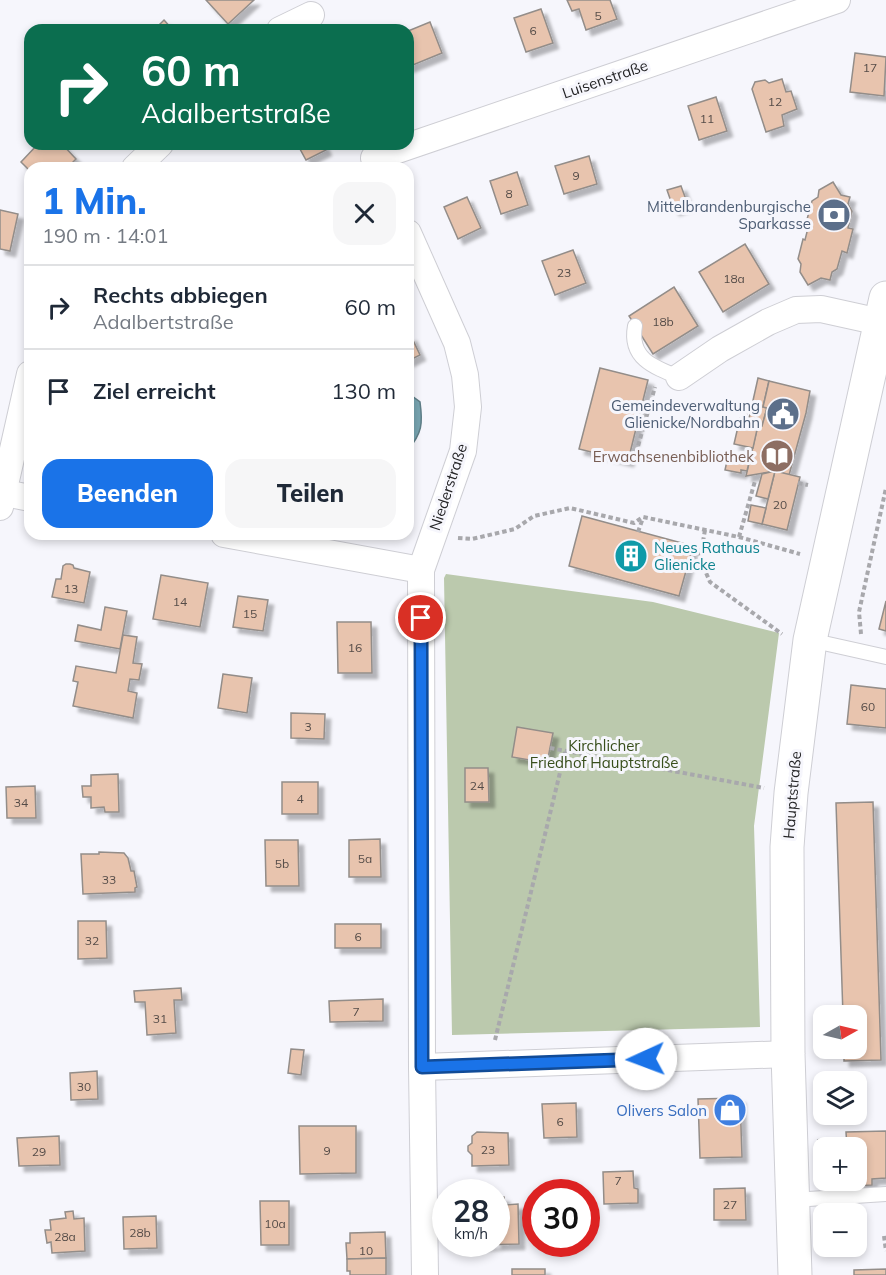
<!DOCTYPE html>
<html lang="de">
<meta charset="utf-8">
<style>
body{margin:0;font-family:Mulish,sans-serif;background:#f6f6f7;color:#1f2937;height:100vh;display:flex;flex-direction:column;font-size:22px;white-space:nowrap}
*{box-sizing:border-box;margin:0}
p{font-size:20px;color:#747a83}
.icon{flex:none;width:33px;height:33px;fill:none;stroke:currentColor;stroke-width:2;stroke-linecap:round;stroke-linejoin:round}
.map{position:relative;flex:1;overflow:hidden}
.drawer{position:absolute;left:24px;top:162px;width:390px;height:378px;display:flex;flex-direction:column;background:#fff;border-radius:18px;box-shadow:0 3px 9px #0003}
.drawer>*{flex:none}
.hud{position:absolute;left:24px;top:24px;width:390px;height:126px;border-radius:18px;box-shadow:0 3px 9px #0003;background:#0b6e4f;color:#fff;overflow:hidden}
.needle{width:39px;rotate:82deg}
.tools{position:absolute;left:813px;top:1005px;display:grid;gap:12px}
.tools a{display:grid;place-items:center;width:54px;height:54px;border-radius:12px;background:#fff;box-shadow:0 3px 9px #0003;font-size:30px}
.speed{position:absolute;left:432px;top:1179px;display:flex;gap:12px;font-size:30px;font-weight:700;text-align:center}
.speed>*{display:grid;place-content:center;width:78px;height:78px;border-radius:50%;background:#fff;box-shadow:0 3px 9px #0003;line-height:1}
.speed small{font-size:15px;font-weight:400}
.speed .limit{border:9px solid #d22;background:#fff;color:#111}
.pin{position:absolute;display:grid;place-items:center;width:51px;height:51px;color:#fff;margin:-26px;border:3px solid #fff;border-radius:50%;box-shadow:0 2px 6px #0007}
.me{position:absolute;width:66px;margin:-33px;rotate:268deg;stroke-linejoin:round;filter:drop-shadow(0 0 4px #0008)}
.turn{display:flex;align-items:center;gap:21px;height:126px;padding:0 18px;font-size:27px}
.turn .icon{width:78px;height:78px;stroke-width:2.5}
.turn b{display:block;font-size:42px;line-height:51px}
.round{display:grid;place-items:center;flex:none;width:63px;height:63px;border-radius:18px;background:#f6f6f7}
.summary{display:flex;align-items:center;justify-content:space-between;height:102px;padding:0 18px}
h1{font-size:36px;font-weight:800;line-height:45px;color:#1a73e8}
.cta{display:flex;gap:12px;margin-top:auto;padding:12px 18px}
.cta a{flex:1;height:69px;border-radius:18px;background:#1a73e8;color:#fff;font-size:24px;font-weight:800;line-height:69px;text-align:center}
.cta a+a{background:#f6f6f7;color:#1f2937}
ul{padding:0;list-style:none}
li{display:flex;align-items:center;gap:18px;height:84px;padding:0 18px;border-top:2px solid #e0e1e3}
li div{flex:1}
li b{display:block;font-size:22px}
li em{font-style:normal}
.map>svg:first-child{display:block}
.green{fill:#bbc9ad}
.water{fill:#78a5b1;stroke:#5f7e87;stroke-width:1.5}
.building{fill:#e8c4ae;stroke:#938d89;stroke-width:1.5;filter:url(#shadow)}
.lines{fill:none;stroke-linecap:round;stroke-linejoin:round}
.lane-casing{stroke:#ceced4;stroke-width:16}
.street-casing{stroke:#ceced4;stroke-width:28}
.secondary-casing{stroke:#ceced4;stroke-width:35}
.path{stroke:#a8a8ac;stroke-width:4;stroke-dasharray:4.5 3;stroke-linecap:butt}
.lane{stroke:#fff;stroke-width:14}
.street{stroke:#fff;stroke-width:26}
.secondary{stroke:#fff;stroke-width:33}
.route-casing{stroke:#114b97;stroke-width:15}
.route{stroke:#1a73e8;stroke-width:10}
.labels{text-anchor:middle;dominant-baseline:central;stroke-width:6;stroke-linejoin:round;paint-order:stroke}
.number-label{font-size:12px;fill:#554c48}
.street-label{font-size:15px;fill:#242426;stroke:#f6f6fc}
.service-label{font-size:15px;fill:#4e5e75;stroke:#f6f6fc;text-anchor:end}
.education-label{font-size:15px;fill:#785e54;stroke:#f6f6fc;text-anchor:end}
.culture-label{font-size:15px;fill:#0d838f;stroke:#f6f6fc;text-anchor:start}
.park-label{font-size:15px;fill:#384e1b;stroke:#f6f6fc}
.shop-label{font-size:15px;fill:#366cbe;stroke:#f6f6fc;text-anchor:end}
</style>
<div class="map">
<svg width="886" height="1275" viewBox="0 0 886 1275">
<defs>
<filter id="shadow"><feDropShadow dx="5.5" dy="5.5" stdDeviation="1.5" flood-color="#0004"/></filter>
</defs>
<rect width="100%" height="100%" fill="#f6f6fc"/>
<polygon class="green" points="446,574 653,602 779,633 754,826 760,1027 452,1035 444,578"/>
<path class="water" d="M 408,393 L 420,402 C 423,424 422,433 408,450 Z"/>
<g class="building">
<polygon points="206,0 254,0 228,24"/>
<polygon points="567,0 610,0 617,19 586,30 579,9 572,11"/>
<polygon points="541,9 553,43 526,52 514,18"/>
<polygon points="164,20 173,30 154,30"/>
<polygon points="430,22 442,53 408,67 408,31"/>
<polygon points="855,53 886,57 884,96 850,92"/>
<polygon points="782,79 786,92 791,91 797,109 782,115 784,126 766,132 752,89 755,82 765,80 769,83"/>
<polygon points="716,97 727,131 699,140 688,106"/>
<polygon points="38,144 62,144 76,159 67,168 30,168 30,171 21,162"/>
<polygon points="310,144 323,144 326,150 306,160 300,149"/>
<polygon points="589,156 597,184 564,194 555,166"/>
<polygon points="517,172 528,205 501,214 490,181"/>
<polygon points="833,182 841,195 850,197 848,204 852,211 848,228 853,229 847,253 842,251 837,269 832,272 830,280 821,278 808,285 800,272 801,264 798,259 803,239 805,240 809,224 806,223 812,201 818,197 819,190"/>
<polygon points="681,186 688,205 674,210 667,190"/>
<polygon points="467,197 481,228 458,239 444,207"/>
<polygon points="0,210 18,214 10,251 0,249"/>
<polygon points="745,244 769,284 723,312 699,272"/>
<polygon points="573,250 586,283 555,295 542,261"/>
<polygon points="674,287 698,326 653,354 629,316"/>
<polygon points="411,336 420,355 408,361 408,337"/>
<polygon points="600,368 648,380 628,461 579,449"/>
<polygon points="758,378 769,381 763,407 767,408 762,426 748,423"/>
<polygon points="769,381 810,391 806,413 789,475 775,471 746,476 758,425 762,426 767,408 763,407"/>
<polygon points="740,418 749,420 748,423 758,425 753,448 734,444"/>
<polygon points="729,452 750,458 747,471 741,470 741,473 725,470"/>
<polygon points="775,471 800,477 787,530 762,524"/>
<polygon points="775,471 768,499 756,496 762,474"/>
<polygon points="751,505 766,508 762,524 748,521"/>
<polygon points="582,516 693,546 679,596 569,566"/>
<polygon points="66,564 70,564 73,565 74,568 90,572 84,603 52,597 56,579 61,579 63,566"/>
<polygon points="161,575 208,583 200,627 153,619"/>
<polygon points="238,596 268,600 263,631 233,627"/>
<polygon points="886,601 886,631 879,629"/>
<polygon points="105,607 127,611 120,649 75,641 78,625 101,630"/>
<polygon points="337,622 371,622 372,673 338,673"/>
<polygon points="123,635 137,637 133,663 142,664 139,680 130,679 128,691 137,693 133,718 73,706 78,682 73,681 76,666 116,673"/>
<polygon points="223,674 252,678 247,713 218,708"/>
<polygon points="851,685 886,689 886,728 847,724"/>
<polygon points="291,713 325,714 324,739 291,738"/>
<polygon points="517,727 553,733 547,763 512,757"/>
<polygon points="465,768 488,768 489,802 465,802"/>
<polygon points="118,774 119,812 105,812 104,807 91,808 91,797 83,797 82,786 91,786 91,775"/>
<rect x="282" y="782" width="36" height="32"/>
<polygon points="35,786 36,818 7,818 6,787"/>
<polygon points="873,802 881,1060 844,1061 844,1048 856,1048 856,1016 843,1016 836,803"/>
<polygon points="380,839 381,877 349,877 349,840"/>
<polygon points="265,840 298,840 299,886 266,886"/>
<polygon points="99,852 124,853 128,858 131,871 134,871 137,887 135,888 135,892 83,894 81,854 99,854"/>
<polygon points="78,921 106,921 107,958 78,959"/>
<rect x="335" y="924" width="46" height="24"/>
<polygon points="181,988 182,1000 174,1000 176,1033 147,1035 145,1002 135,1002 134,991"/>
<polygon points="383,999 383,1021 330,1022 329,1001"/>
<polygon points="291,1049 304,1050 301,1075 288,1073"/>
<polygon points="97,1071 98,1099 71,1100 70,1073"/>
<polygon points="740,1098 742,1157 700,1158 698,1099"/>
<polygon points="576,1103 577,1137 544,1138 542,1104"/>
<polygon points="299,1126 356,1126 356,1173 300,1174"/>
<polygon points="886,1131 886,1178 872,1179 872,1185 848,1186 848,1180 856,1180 856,1148 847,1148 846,1132"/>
<polygon points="477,1132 508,1133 509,1165 472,1166 472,1155 468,1151 468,1146 472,1143 472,1136"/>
<polygon points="59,1136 60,1165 19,1166 17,1138"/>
<polygon points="633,1171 634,1188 638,1189 638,1203 604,1204 603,1172"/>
<polygon points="745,1188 746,1220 714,1220 714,1189"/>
<polygon points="496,1197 504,1197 505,1205 518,1204 519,1244 473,1245 496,1244"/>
<polygon points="260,1201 289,1201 289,1245 261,1245"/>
<polygon points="73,1211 74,1219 84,1218 85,1251 52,1253 51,1242 47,1243 45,1230 51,1230 50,1220 66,1218 65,1212"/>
<polygon points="156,1216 157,1248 124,1249 123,1217"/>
<polygon points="385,1232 386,1258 347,1259 346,1243 350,1243 350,1233"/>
<polygon points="386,1258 386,1275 350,1275 350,1271 347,1271 347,1259"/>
<rect x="512" y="1269" width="33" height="6"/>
<polygon points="886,1269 886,1275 854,1275 854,1270"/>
</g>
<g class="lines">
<g class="lane-casing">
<g id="lane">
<path d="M 635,326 C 629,358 653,367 679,377"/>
<polyline points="810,640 886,657"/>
<polyline points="793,1200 886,1194"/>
</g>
</g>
<g class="street-casing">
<g id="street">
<polyline points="280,30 311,15"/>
<polyline points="374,158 837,0"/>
<polyline points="135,168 160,144"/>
<polyline points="408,233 457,343 465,375 468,407 463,451 421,570 422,1067 425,1275"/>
<polyline points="679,377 720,349 768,322 796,310 821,309 880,322"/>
<polyline points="0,492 30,498"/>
<polyline points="0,507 30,374"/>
<polyline points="224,534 421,570"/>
<polyline points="422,1067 788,1054"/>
</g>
</g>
<g class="secondary-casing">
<polyline id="secondary" points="795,1275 788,1054 787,847 791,793 810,640 886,298"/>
</g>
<g class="path">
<polyline points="707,404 750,414"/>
<polyline points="634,460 655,387"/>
<polyline points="798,483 808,485"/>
<polyline points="705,530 700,559 710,582 782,634"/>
<polyline points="638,532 643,518"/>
<polyline points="739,537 755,481"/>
<polyline points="458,538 472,539 515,529 534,516 570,508 634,523 643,517 739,537 800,554"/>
<polyline points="861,634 859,612 886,488"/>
<polyline points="550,748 764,788"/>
<polyline points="495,1040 565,752"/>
<polyline points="817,1141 847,1140"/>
<polyline points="884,1236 886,1251"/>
</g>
<use href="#lane" class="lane"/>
<use href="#street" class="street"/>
<use href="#secondary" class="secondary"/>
</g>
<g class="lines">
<g class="route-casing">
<polyline id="route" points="421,618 422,1067 646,1059"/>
</g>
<use href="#route" class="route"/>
</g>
<defs>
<g id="bank-disc" transform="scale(1.725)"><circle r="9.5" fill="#5c6f8a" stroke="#f6f6fc"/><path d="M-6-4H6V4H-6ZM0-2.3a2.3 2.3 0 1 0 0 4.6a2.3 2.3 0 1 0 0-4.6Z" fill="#fff"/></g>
<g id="civic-disc" transform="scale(1.725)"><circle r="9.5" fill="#5c6f8a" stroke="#f6f6fc"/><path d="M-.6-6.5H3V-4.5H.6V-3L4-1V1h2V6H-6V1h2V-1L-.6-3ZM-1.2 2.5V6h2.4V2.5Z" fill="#fff"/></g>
<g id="library-disc" transform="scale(1.725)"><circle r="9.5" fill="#8d6e63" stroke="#f6f6fc"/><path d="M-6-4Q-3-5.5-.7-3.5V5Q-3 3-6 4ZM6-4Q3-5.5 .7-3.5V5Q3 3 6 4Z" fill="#fff"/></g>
<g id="building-disc" transform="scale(1.725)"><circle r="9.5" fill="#0f9aa8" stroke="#f6f6fc"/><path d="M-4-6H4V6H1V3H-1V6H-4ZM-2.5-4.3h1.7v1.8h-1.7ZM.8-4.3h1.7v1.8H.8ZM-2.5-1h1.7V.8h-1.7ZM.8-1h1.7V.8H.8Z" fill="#fff"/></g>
<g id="shop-disc" transform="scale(1.725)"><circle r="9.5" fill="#3f7fe0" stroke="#f6f6fc"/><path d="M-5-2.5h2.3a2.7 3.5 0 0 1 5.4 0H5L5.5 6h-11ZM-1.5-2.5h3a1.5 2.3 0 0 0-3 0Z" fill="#fff"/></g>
</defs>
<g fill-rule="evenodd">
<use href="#bank-disc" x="834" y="215"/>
<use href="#civic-disc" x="783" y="414"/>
<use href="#library-disc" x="777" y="456"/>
<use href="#building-disc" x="631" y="556"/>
<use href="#shop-disc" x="730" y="1110"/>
</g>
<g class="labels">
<g class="number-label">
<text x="598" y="15">5</text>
<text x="533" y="30">6</text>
<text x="870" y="67">17</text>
<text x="775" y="101">12</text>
<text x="707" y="118">11</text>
<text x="576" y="175">9</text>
<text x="509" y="193">8</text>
<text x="564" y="272">23</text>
<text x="734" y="278">18a</text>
<text x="663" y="321">18b</text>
<text x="780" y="504">20</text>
<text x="71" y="588">13</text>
<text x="180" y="601">14</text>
<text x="250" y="613">15</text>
<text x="355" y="647">16</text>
<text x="868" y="706">60</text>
<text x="308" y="726">3</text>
<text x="477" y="785">24</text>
<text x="300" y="798">4</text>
<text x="21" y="802">34</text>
<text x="365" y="858">5a</text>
<text x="282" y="863">5b</text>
<text x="109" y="879">33</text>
<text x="358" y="936">6</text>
<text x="92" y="940">32</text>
<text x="356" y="1011">7</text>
<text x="160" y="1018">31</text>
<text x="84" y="1086">30</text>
<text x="560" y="1121">6</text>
<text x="488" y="1149">23</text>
<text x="327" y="1150">9</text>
<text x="39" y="1151">29</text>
<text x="618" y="1180">7</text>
<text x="730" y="1204">27</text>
<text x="275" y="1223">10a</text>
<text x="140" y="1232">28b</text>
<text x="65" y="1236">28a</text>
<text x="366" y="1250">10</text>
</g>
<g class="street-label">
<text transform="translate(605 79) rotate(-19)">Luisenstraße</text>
<text transform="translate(448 487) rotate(-72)">Niederstraße</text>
<text transform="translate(792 795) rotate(-85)">Hauptstraße</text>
</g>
<g class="service-label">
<text x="811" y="206">Mittelbrandenburgische<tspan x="811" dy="17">Sparkasse</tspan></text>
<text x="760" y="405">Gemeindeverwaltung<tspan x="760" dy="17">Glienicke/Nordbahn</tspan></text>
</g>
<g class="education-label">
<text x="754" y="456">Erwachsenenbibliothek</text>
</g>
<g class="culture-label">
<text x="654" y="547">Neues Rathaus<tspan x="654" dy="17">Glienicke</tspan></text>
</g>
<g class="park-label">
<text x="604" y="745">Kirchlicher<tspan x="604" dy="17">Friedhof Hauptstraße</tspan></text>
</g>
<g class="shop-label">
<text x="707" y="1110">Olivers Salon</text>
</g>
</g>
</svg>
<div class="tools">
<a><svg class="needle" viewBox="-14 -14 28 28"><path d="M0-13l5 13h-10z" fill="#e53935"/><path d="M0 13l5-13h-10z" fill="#747a83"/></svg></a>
<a><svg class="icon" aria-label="layers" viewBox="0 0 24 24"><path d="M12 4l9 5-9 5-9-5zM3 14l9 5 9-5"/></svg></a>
<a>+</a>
<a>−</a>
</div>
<div class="speed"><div>28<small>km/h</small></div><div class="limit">30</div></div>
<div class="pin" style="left:421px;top:618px;background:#d93025"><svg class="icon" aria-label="arrive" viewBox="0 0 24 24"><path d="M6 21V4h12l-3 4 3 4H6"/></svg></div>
<svg class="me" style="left:646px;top:1059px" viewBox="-20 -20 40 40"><circle r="19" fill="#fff"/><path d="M0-13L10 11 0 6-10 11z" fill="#1a73e8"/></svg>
<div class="hud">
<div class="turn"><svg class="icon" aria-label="right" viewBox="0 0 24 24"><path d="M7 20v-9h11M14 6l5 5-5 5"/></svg><div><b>60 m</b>Adalbertstraße</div></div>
</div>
<section class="drawer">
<div class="summary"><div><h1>1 Min.</h1><p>190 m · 14:01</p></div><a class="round"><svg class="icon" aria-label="close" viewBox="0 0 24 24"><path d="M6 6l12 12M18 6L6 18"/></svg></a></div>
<ul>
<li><svg class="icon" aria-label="right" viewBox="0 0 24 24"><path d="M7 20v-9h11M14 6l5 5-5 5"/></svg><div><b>Rechts abbiegen</b><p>Adalbertstraße</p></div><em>60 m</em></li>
<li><svg class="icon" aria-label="arrive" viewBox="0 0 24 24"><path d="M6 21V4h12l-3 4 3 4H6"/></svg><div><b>Ziel erreicht</b></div><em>130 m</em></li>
</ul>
<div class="cta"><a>Beenden</a><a>Teilen</a></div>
</section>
</div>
